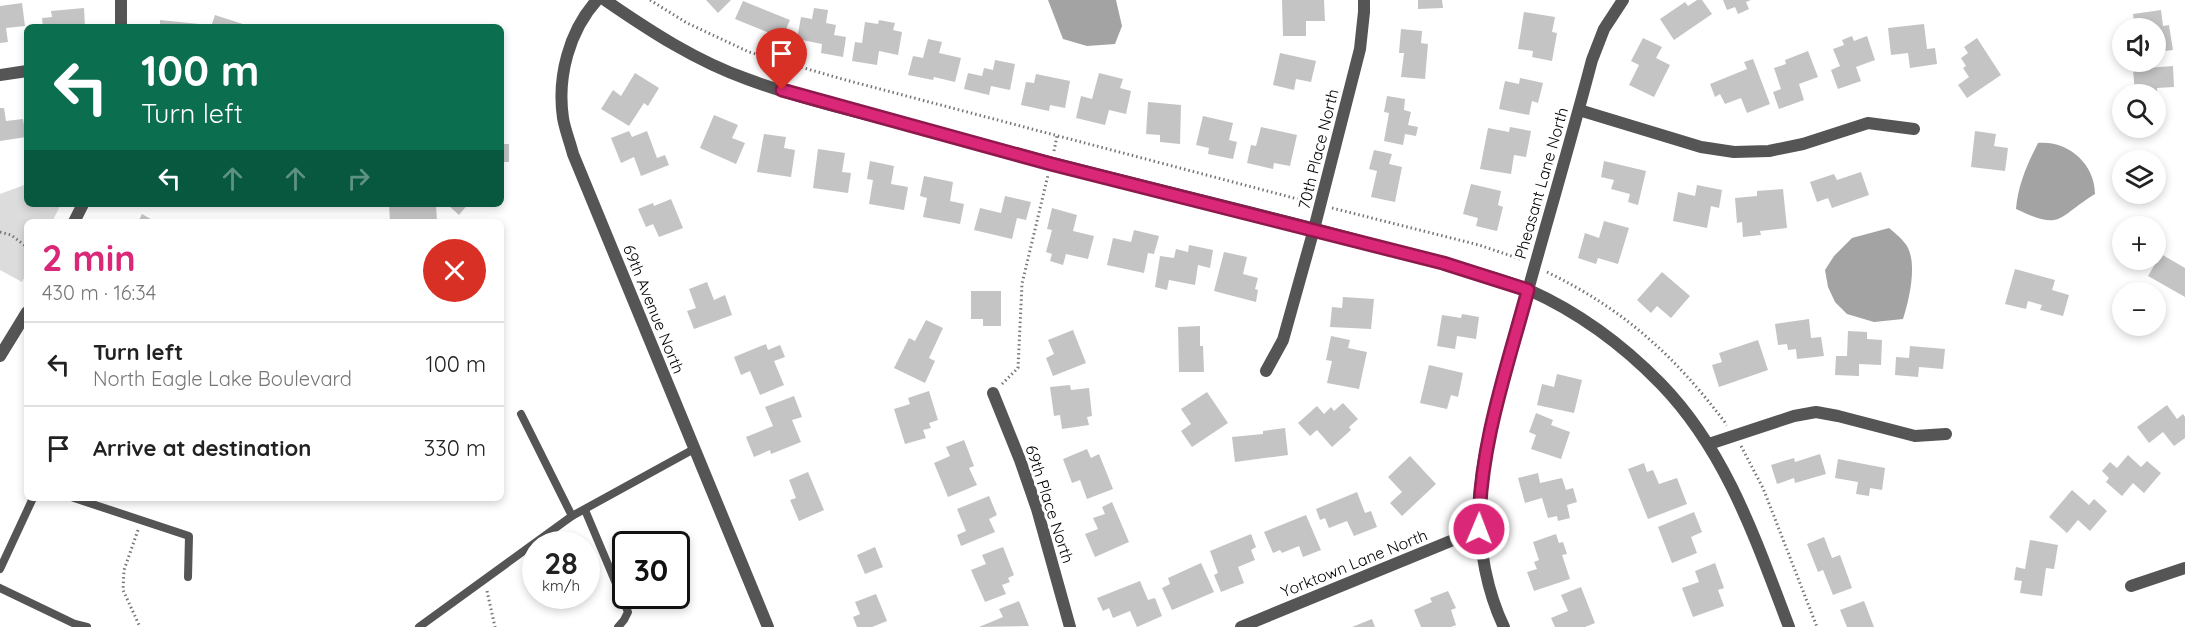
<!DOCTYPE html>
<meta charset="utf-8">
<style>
body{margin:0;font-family:Quicksand,sans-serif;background:#f2f2f2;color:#222;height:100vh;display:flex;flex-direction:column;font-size:22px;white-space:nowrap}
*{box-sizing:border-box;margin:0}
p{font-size:20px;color:#767676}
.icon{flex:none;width:33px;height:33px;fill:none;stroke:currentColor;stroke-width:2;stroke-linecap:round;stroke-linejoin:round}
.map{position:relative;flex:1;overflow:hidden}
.drawer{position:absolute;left:24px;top:219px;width:480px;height:282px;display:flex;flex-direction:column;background:#fff;border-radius:9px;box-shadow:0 3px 9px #0003}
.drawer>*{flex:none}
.guide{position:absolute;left:24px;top:24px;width:480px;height:183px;border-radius:9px;box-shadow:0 3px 9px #0003;background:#0b6e4f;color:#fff;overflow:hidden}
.controls{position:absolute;left:2112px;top:18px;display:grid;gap:12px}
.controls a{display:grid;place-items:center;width:54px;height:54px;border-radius:50%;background:#fff;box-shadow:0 3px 9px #0003;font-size:30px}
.speed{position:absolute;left:522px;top:531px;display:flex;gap:12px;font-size:30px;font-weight:700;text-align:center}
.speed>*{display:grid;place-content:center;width:78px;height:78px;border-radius:50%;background:#fff;box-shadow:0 3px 9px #0003;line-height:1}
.speed small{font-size:15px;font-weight:400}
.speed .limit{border:3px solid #111;border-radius:9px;background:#fff;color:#111}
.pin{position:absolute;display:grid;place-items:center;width:51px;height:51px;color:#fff;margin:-62px -26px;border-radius:50% 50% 50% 0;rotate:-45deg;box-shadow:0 0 6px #0007}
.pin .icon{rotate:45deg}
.me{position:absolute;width:66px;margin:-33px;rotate:1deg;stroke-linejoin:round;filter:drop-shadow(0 0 4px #0008)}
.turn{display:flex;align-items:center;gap:21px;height:126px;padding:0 18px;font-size:27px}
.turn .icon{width:78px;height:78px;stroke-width:2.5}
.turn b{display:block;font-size:42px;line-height:51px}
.lanes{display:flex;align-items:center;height:57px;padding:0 18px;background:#0003;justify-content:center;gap:30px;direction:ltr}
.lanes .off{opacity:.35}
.round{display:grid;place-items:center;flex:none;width:63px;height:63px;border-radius:32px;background:#f2f2f2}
.summary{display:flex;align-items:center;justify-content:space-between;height:102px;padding:0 18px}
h1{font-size:36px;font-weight:700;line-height:45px;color:#db2777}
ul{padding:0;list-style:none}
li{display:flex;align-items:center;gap:18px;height:84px;padding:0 18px;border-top:2px solid #e0e0e0}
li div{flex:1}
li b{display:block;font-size:22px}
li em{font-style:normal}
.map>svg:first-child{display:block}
.green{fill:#dcdcdc}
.water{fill:#a3a3a3}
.building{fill:#c4c4c4}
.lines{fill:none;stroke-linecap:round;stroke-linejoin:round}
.path{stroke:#777;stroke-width:3;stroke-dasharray:1.5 3;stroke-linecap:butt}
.service{stroke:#555;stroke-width:8}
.minor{stroke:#555;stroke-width:12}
.tertiary{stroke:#555;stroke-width:12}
.route-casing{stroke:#8e194d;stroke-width:15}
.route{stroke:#db2777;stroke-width:10}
.labels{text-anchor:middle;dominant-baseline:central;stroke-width:6;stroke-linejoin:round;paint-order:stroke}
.street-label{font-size:16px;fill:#000;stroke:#fff}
</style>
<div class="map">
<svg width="2185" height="627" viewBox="0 0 2185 627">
<rect width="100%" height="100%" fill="#fff"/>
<polygon class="green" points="27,184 27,204 61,204 52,222 27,222 27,272 22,282 0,270 0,194"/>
<g class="water">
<polygon points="1048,0 1116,0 1122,26 1115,44 1087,46 1063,39"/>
<path d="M 2038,143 C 2068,140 2095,164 2095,194 C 2056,218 2063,231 2016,209 C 2018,185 2027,165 2038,143 Z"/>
<path d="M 1889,228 C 1895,233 1905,241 1908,248 C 1917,266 1909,301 1903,319 L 1874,322 L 1847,314 L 1835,302 L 1828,287 L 1825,270 L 1834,256 L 1852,238 Z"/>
</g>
<g class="building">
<polygon points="706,0 731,0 718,13"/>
<polygon points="1282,0 1324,0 1325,21 1306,21 1306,36 1283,36"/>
<polygon points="1418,0 1442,0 1443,8 1418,9"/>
<polygon points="1697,0 1702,0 1712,14 1674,40 1660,19 1685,2 1688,6"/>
<polygon points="1723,0 1751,0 1746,2 1749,9 1738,14 1735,7 1727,10"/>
<polygon points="743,1 790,20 782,38 735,19"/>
<polygon points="22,3 25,26 6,28 8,42 0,43 0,6"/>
<polygon points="84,8 85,27 43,27 42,18 52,17 51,11"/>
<polygon points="814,8 828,10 826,23 836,25 834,35 846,37 843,57 821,53 822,44 797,39 801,17 812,19"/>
<polygon points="2161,10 2163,26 2169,25 2173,50 2156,52 2156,28 2135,28 2133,14"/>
<polygon points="1524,12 1555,17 1552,32 1557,33 1552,61 1532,57 1533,51 1518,49"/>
<polygon points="215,15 252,27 211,27"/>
<polygon points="160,20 199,24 199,27 160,27"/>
<polygon points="879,20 895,23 893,30 902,32 898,55 879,51 877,65 852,61 855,42 862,43 865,22 878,24"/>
<polygon points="1924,24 1927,49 1935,48 1937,64 1910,68 1908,53 1891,55 1888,28"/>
<polygon points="1401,29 1422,31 1421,43 1428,44 1425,79 1401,77 1404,53 1399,53"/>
<polygon points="1852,36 1854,41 1867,36 1875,60 1856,67 1861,81 1838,89 1831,70 1840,66 1833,49 1844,45 1842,40"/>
<polygon points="1643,38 1662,47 1656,58 1670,65 1654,97 1629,85 1639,65 1631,61"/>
<polygon points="1977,38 2001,75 1967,98 1958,85 1969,77 1963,68 1966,66 1961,58 1968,53 1964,47"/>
<polygon points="928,39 942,42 939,53 961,58 955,82 934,77 933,80 908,75 913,56 923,58"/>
<polygon points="1808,51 1818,77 1799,84 1804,100 1779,109 1773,92 1781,89 1774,68 1786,64 1785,60"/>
<polygon points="1280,53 1316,61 1311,82 1296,79 1294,90 1273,85"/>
<polygon points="1753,59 1770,104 1747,113 1741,98 1725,104 1720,94 1715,97 1710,84 1747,69 1744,62"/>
<polygon points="995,60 1015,64 1010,90 991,86 989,95 964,89 968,73 982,76 984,68 993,70"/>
<polygon points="2173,66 2174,87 2157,88 2158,103 2156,104 2156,94 2135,94 2133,69"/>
<polygon points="635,73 659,88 648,106 644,103 629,126 601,109 613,90 621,96"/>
<polygon points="1099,73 1123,79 1120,88 1131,91 1126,114 1109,110 1105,125 1076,118 1081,96 1092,99"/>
<polygon points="1036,74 1070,81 1065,108 1050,105 1049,111 1021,105 1026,82 1034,83"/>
<polygon points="1520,78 1543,83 1538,103 1532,101 1529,115 1499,109 1505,81 1519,84"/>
<polygon points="1387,96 1405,99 1404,110 1411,112 1408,125 1418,127 1416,136 1405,134 1403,145 1384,141 1389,113 1384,112"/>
<polygon points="1148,102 1181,105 1180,144 1160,142 1160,135 1146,134"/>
<polygon points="0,108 4,108 6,121 23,119 26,137 0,141"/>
<polygon points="714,115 738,125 732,138 745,143 736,164 700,148"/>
<polygon points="1203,116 1233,123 1229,140 1237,142 1233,159 1208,154 1209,148 1196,145"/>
<polygon points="1261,127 1297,135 1290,166 1274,163 1273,169 1247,163 1251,145 1256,146"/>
<polygon points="1510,127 1531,131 1526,157 1514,155 1511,174 1480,169 1488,128 1509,132"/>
<polygon points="629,131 632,137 647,131 657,158 665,155 669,165 641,176 634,157 621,163 611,138"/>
<polygon points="1975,131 1996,134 1994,146 2008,148 2005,171 1971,167"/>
<polygon points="764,134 786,137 784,148 795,150 791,177 757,172"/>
<rect x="501" y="144" width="8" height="18"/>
<polygon points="818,149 845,153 842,172 851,173 848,193 813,188"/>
<polygon points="1374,150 1392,154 1389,164 1402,167 1395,202 1371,197 1377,171 1369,169"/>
<polygon points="870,161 894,166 891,184 908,187 904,210 869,204 873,180 867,179"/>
<polygon points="1604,161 1646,171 1638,205 1628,202 1630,194 1611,189 1614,180 1601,177"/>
<polygon points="1861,172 1869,195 1832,208 1828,198 1817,202 1810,182 1834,174 1837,180"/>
<polygon points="924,176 953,182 950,201 964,204 960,224 923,217 927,198 920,196"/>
<polygon points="1471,184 1501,191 1498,205 1503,207 1497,231 1476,226 1478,218 1463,214"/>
<polygon points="1697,185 1722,190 1719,208 1711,206 1707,228 1673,221 1678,192 1695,196"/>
<polygon points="1783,189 1787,228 1760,231 1761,235 1743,237 1742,222 1737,223 1735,198 1757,196 1757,191"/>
<polygon points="1005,196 1031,202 1026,220 1017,218 1012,239 974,230 980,208 1001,213"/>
<polygon points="671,199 683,228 659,237 653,224 646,227 638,209 653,203 654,206"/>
<polygon points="389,204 436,204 437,222 390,222"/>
<polygon points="447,204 468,204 459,215"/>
<polygon points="1052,208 1077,215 1073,231 1094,236 1088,259 1066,254 1063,265 1050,261 1052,254 1046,252 1052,230 1047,229"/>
<polygon points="142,214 156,222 138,222"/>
<polygon points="1604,221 1629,228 1618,264 1598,258 1596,264 1578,258 1585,233 1599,238"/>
<polygon points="1134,230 1159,236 1154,254 1148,253 1144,273 1107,265 1113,238 1131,242"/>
<polygon points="1189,245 1213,250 1210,268 1198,265 1195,285 1169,280 1167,290 1155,287 1160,256 1174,258 1176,249 1188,252"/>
<polygon points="1224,252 1247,257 1243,274 1258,278 1255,289 1258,290 1256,302 1214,291"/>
<polygon points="2161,254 2185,268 2185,297 2148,276"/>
<polygon points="2015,269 2055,280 2052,290 2069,295 2063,316 2040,310 2042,305 2028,301 2026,309 2005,304"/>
<polygon points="1662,272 1690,296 1671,318 1657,306 1651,313 1637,300"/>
<polygon points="707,282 714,300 725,295 732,315 694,329 687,311 696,308 689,289"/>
<polygon points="971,291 1001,291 1001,326 983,326 983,319 971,319"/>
<polygon points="1343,297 1374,299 1371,329 1330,327 1332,307 1342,308"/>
<polygon points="1462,314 1479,317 1476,339 1457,336 1455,349 1437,346 1442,315 1461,318"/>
<polygon points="1809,319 1811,338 1821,337 1824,356 1797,359 1796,349 1788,350 1787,344 1778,345 1775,324"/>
<polygon points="926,320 943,328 929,358 935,361 925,383 894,368 909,338 915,341"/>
<polygon points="1200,326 1200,346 1203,346 1204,372 1179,372 1178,327"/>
<polygon points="1073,330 1086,363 1053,376 1046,358 1054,354 1048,340"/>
<polygon points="1848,331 1867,332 1867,339 1882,340 1881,365 1859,364 1859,376 1835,375 1836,356 1847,356"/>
<polygon points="1331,336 1350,340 1348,348 1367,352 1359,389 1327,383 1332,361 1326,360"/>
<polygon points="1758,340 1768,370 1719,387 1712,365 1722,362 1719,353"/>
<polygon points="766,344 768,350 780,345 785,357 774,361 784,385 760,395 750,371 741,375 734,357"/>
<polygon points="1910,346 1945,349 1943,369 1919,367 1918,377 1895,375 1896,357 1909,358"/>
<polygon points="1429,365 1463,373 1458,397 1451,395 1447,409 1420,403"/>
<polygon points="1557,374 1582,380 1574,413 1537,405 1542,384 1554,387"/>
<polygon points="1070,385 1071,390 1089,388 1092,416 1087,417 1089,425 1062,429 1060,415 1054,416 1050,387"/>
<polygon points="929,391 938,420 929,423 931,428 923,430 926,438 905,444 894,409 910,404 908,398"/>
<polygon points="1207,392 1228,423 1192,447 1181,431 1191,424 1181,409"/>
<polygon points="794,396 802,417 792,420 801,442 771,454 770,450 754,457 746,437 773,426 765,407"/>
<polygon points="1343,403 1358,419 1349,427 1351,430 1332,447 1317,430 1310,436 1298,423 1317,406 1324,414 1331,407 1334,411"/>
<polygon points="2167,405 2177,419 2183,414 2185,417 2185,438 2174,446 2163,432 2149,443 2137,427"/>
<polygon points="1536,413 1553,420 1551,425 1570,432 1561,459 1531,449 1536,435 1529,432"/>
<polygon points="1285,428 1288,455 1235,462 1232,437 1263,434 1263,431"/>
<polygon points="964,440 974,466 969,468 977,485 948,497 934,463 950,456 946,447"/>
<polygon points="1087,449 1091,458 1099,454 1113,489 1087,499 1080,480 1072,483 1063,459"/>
<polygon points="1820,454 1826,474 1795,483 1794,478 1777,484 1771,465 1794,458 1795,462"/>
<polygon points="2128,455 2141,467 2147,461 2161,473 2144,493 2133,483 2122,496 2106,482 2109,478 2102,471 2110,462 2117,468"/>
<polygon points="1410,456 1436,484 1402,516 1390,503 1402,492 1388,477"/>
<polygon points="1838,459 1885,468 1882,490 1870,488 1869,496 1856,494 1858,482 1835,478"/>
<polygon points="1644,463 1647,472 1653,470 1659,484 1677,478 1687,504 1648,519 1628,469"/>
<polygon points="808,472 824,510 799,521 790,500 796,498 789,480"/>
<polygon points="1538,473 1540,483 1562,478 1566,490 1573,488 1577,502 1567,505 1570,518 1558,521 1557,516 1548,518 1542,498 1525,503 1518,478"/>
<polygon points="2072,490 2089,505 2094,499 2107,511 2090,531 2078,520 2067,533 2049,517"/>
<polygon points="1357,492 1365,513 1371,511 1377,527 1354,536 1347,521 1329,528 1325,518 1320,520 1316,509"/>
<polygon points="989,496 997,515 989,519 995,532 961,546 957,535 966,531 957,509"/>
<polygon points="1112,502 1129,542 1095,557 1085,534 1098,529 1093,518 1105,514 1102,507"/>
<polygon points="1694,512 1702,532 1691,537 1697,553 1672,563 1658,527"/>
<polygon points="1306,515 1321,550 1303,557 1299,546 1282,553 1280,550 1273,553 1264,532"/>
<polygon points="1251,534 1256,547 1251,550 1255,560 1238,567 1244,583 1221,592 1214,575 1218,573 1210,551"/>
<polygon points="1556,534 1559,543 1563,542 1567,554 1562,555 1570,579 1534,591 1527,572 1537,569 1534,562 1539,560 1533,542"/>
<polygon points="1824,537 1832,558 1840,555 1852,588 1833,595 1823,570 1818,572 1807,544"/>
<polygon points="2030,540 2058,545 2054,569 2046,568 2042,596 2020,593 2022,581 2014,580 2016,567 2025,569"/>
<polygon points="875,547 883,567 865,574 857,555"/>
<polygon points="1003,547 1014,575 1008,578 1010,582 1002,585 1006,594 985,602 971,570 986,564 982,555"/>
<polygon points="1201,563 1214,592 1172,610 1162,588 1170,584 1168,578"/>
<polygon points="1715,563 1724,588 1718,590 1724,606 1693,617 1682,588 1699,582 1695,571"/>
<polygon points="1140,581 1148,600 1155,598 1162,616 1137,627 1130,611 1113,618 1109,608 1103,611 1097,598"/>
<polygon points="1581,587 1595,623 1585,627 1555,627 1551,618 1568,611 1561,595"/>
<polygon points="1448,591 1456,608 1451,610 1456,625 1451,627 1421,627 1414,610 1432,602 1430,598"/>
<polygon points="876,594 887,621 872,627 857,627 853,617 860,614 855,602"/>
<polygon points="1019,601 1029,626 979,627 1003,617 999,609"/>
<polygon points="1864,601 1874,627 1847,627 1840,610"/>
<polygon points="1372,619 1375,627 1352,627"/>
</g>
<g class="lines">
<g class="path">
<polyline points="650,0 687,23 749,52 842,79 1309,202"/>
<polyline points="1054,151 1057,136"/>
<polyline points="1332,208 1479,245 1523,260"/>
<polyline points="0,232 11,235 27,247"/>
<path d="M 1547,272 C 1625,310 1675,356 1727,425"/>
<polyline points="1002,384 1018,368 1022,284 1048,175"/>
<polyline points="1741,446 1763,488 1817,627"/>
<polyline points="138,530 124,570 123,590 140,627"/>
<polyline points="487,591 495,627"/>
</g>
<g class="service">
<polyline points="521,414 572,516"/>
<polyline points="74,498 189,536 188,577"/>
<polyline points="585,510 628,612 624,620 618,627"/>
<polyline points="0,569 33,498"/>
<polyline points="0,588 75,624 87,627"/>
<polyline points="419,627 572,516 694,449"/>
</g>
<g class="minor">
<path d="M 597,0 C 569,31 557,77 563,118 C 565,130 570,142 573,154 L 768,627"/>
<polyline points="121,27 121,0"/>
<polyline points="0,75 27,71"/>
<polyline points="1579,110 1701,147 1734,152 1769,151 1803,144 1868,123 1914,129"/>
<polyline points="74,222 83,204"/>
<polyline points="0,356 27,312"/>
<polyline points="1266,371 1283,340 1314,229 1360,49 1364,12 1364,0"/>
<polyline points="993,393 1020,460 1037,509 1070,627"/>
<polyline points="1709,444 1794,416 1816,412 1838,416 1915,436 1946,434"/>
<polyline points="2131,586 2185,568"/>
<polyline points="1241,627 1480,529"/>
<path d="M 1504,627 C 1487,592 1479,548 1479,508 C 1480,452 1499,398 1513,344 C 1539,249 1567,155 1592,60 L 1604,29 L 1623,0"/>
</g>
<path class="tertiary" d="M 605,0 C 650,31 696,61 747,79 C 809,102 875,116 939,133 C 1069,169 1200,199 1331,233 C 1367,243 1404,253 1441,263 C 1470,271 1501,278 1529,290 C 1578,312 1624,346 1661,384 C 1727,452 1756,541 1789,627"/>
</g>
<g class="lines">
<g class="route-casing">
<path id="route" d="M 782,90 L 1051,164 L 1443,263 L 1528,290 C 1507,368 1479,447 1479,529"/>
</g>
<use href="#route" class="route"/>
</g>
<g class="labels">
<g class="street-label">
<text transform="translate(1318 149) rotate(-76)">70th Place North</text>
<text transform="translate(1541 183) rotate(-74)">Pheasant Lane North</text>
<text transform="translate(654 309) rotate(68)">69th Avenue North</text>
<text transform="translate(1050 504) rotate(72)">69th Place North</text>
<text transform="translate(1354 563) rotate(-22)">Yorktown Lane North</text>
</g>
</g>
</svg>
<div class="controls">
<a><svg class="icon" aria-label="sound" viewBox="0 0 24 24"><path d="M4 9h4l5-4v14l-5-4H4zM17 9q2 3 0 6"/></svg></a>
<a><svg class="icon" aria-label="search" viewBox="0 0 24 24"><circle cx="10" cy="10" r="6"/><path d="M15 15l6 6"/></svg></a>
<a><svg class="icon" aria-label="layers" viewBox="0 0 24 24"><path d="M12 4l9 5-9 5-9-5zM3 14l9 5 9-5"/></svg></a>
<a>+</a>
<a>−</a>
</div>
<div class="speed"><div>28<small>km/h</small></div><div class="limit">30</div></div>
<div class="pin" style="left:782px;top:90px;background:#d93025"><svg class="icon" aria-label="arrive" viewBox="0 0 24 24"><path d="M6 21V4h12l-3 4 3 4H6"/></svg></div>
<svg class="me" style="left:1479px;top:529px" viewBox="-20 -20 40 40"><circle r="17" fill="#db2777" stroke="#fff" stroke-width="3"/><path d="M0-11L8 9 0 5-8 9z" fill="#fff"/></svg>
<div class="guide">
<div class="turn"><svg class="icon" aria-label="left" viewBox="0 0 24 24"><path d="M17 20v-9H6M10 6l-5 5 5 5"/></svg><div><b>100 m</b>Turn left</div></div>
<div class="lanes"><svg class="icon" aria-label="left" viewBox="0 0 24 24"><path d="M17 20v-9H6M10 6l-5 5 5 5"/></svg><svg class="icon off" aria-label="ahead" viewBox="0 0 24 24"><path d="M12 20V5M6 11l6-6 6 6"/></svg><svg class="icon off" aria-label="ahead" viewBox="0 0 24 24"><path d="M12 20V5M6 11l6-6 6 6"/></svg><svg class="icon off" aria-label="right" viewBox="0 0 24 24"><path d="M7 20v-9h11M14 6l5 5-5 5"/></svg></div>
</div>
<section class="drawer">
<div class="summary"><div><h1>2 min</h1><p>430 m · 16:34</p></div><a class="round" style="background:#d93025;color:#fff"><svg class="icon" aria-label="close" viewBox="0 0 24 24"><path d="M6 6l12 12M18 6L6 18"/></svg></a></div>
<ul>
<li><svg class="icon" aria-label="left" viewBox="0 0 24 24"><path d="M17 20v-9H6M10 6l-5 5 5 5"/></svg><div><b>Turn left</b><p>North Eagle Lake Boulevard</p></div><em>100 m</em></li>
<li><svg class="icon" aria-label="arrive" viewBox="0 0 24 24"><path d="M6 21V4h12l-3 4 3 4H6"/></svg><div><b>Arrive at destination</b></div><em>330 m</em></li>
</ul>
</section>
</div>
